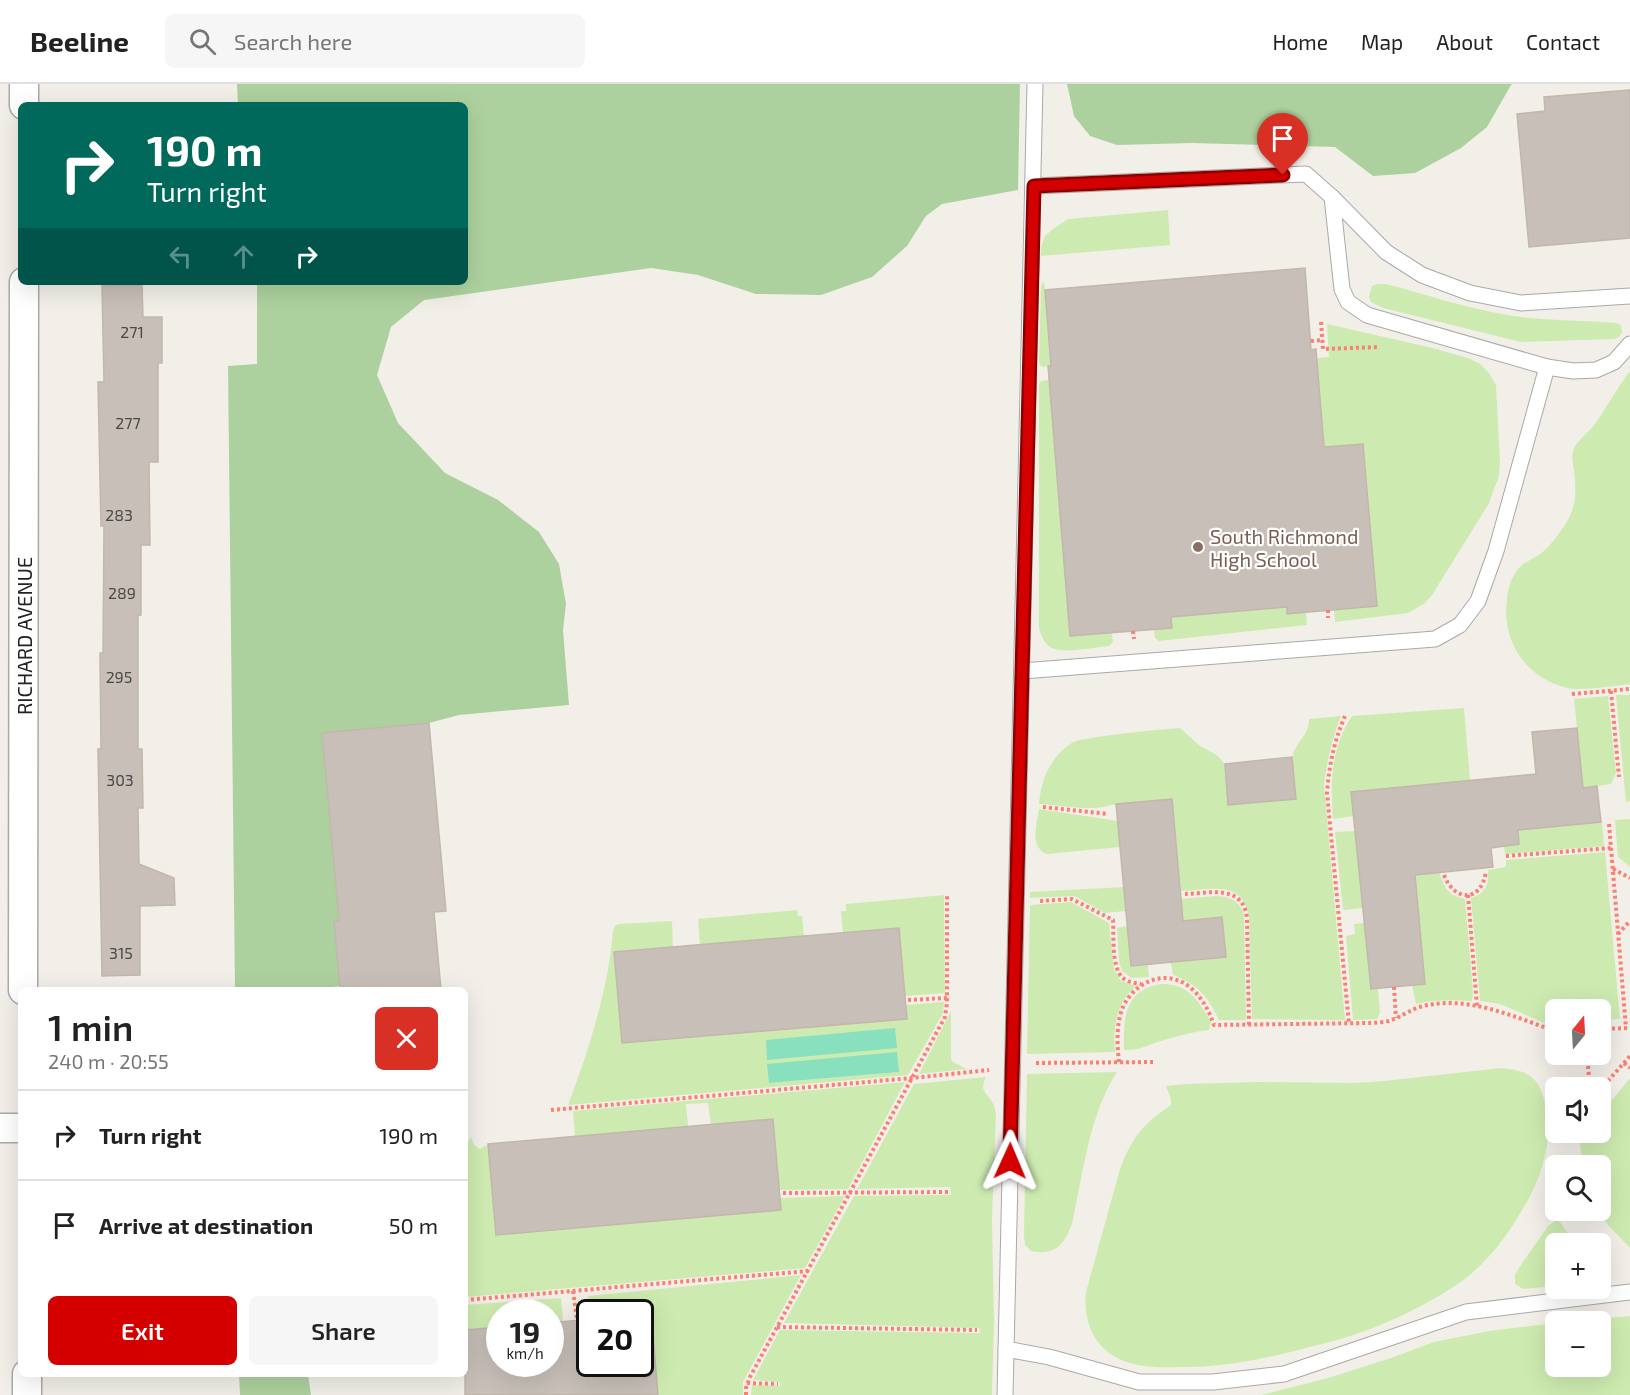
<!DOCTYPE html>
<meta charset="utf-8">
<style>
body{margin:0;font-family:"Exo 2",sans-serif;background:#f6f6f6;color:#222;height:100vh;display:flex;flex-direction:column;font-size:22px;white-space:nowrap}
*{box-sizing:border-box;margin:0}
p{font-size:20px;color:#767676}
.icon{flex:none;width:33px;height:33px;fill:none;stroke:currentColor;stroke-width:2;stroke-linecap:round;stroke-linejoin:round}
.map{position:relative;flex:1;overflow:hidden}
.side{position:absolute;left:18px;top:903px;width:450px;height:390px;display:flex;flex-direction:column;background:#fff;border-radius:9px;box-shadow:0 6px 24px #0002}
.side>*{flex:none}
.top-card{position:absolute;left:18px;top:18px;width:450px;height:183px;border-radius:9px;box-shadow:0 6px 24px #0002;background:#00695c;color:#fff;overflow:hidden}
.needle{width:39px;rotate:18deg}
.fabs{position:absolute;left:1545px;top:915px;display:grid;gap:12px}
.fabs a{display:grid;place-items:center;width:66px;height:66px;border-radius:9px;background:#fff;box-shadow:0 6px 24px #0002;font-size:30px}
.speed{position:absolute;left:486px;top:1215px;display:flex;gap:12px;font-size:30px;font-weight:700;text-align:center}
.speed>*{display:grid;place-content:center;width:78px;height:78px;border-radius:50%;background:#fff;box-shadow:0 6px 24px #0002;line-height:1}
.speed small{font-size:15px;font-weight:400}
.speed .limit{border:3px solid #111;border-radius:9px;background:#fff;color:#111}
.pin{position:absolute;display:grid;place-items:center;width:51px;height:51px;color:#fff;margin:-62px -26px;border-radius:50% 50% 50% 0;rotate:-45deg;box-shadow:0 0 6px #0007}
.pin .icon{rotate:45deg}
.me{position:absolute;width:66px;margin:-33px;rotate:1deg;stroke-linejoin:round;filter:drop-shadow(0 0 4px #0008)}
.turn{display:flex;align-items:center;gap:21px;height:126px;padding:0 30px;font-size:27px}
.turn .icon{width:78px;height:78px;stroke-width:2.5}
.turn b{display:block;font-size:42px;line-height:51px}
.lanes{display:flex;align-items:center;height:57px;padding:0 30px;background:#0003;justify-content:center;gap:30px;direction:ltr}
.lanes .off{opacity:.35}
.round{display:grid;place-items:center;flex:none;width:63px;height:63px;border-radius:9px;background:#f6f6f6}
.head{display:flex;align-items:center;justify-content:space-between;height:102px;padding:0 30px}
h1{font-size:36px;font-weight:600;line-height:45px}
.action{display:flex;gap:12px;margin-top:auto;padding:12px 30px}
.action a{flex:1;height:69px;border-radius:9px;background:#d40000;color:#fff;font-size:24px;font-weight:600;line-height:69px;text-align:center}
.action a+a{background:#f6f6f6;color:#222}
ul{padding:0;list-style:none}
li{display:flex;align-items:center;gap:18px;height:90px;padding:0 30px;border-top:2px solid #e0e0e0}
li div{flex:1}
li b{display:block;font-size:22px}
li em{font-style:normal}
header{display:flex;align-items:center;gap:36px;box-sizing:border-box;height:84px;padding:0 30px;background:#fff;border-bottom:2px solid #e0e0e0}
header strong{font-size:28px}
nav{display:flex;gap:33px;margin-inline-start:auto;font-size:21px}
.search{width:420px;height:54px;background:#f6f6f6;display:flex;align-items:center;gap:15px;box-sizing:border-box;padding:0 21px;border-radius:9px;color:#767676;font-size:22px}
.map>svg:first-child{display:block}
.grass{fill:#cdebb0;fill-rule:evenodd}
.forest{fill:#add19e}
.pitch{fill:#88e0be}
.building{fill:#c7bfb8;stroke:#c4b6ab;stroke-width:1.5}
.lines{fill:none;stroke-linecap:round;stroke-linejoin:round}
.service-casing{stroke:#a9a9a9;stroke-width:17}
.minor-casing{stroke:#a9a9a9;stroke-width:31}
.path{stroke:#fa8072;stroke-width:4;stroke-dasharray:3 3;stroke-linecap:butt}
.service{stroke:#fff;stroke-width:15}
.minor{stroke:#fff;stroke-width:28}
.route-casing{stroke:#8a0000;stroke-width:15}
.route{stroke:#d40000;stroke-width:10}
.education-dot{fill:#8d6e63;stroke:#fff;stroke-width:2}
.labels{text-anchor:middle;dominant-baseline:central;stroke-width:4.5;stroke-linejoin:round;paint-order:stroke}
.number-label{font-size:16px;fill:#4b4948}
.education-label{font-size:20px;fill:#785e54;stroke:#fff;text-anchor:start}
.street-label{font-size:20px;fill:#222;stroke:#fff}
</style>
<header>
<strong>Beeline</strong>
<div class="search"><svg class="icon" aria-label="search" viewBox="0 0 24 24"><circle cx="10" cy="10" r="6"/><path d="M15 15l6 6"/></svg>Search here</div>
<nav><a>Home</a><a>Map</a><a>About</a><a>Contact</a></nav>
</header>
<div class="map">
<svg width="1630" height="1311" viewBox="0 0 1630 1311">
<rect width="100%" height="100%" fill="#f2efe9"/>
<g class="grass">
<polygon points="1168,126 1170,161 1041,172 1041,163 1045,152 1053,145 1068,135"/>
<polygon points="1044,197 1051,282 1042,283 1040,281 1039,277 1041,202"/>
<path d="M 1377,200 L 1386,200 C 1425,210 1462,223 1502,230 C 1539,237 1578,236 1616,239 L 1621,241 L 1622,249 L 1619,253 L 1614,255 L 1521,258 L 1383,224 L 1371,218 L 1369,213 L 1372,202 Z"/>
<polygon points="1327,240 1433,264 1471,275 1480,280 1488,288 1496,301 1500,378 1499,392 1488,421 1432,511 1425,519 1408,529 1335,538 1334,526 1377,522 1363,360 1324,363 1317,274 1329,273"/>
<path d="M 1630,287 L 1630,600 C 1613,602 1583,607 1567,604 C 1525,594 1501,556 1507,515 C 1508,504 1511,494 1518,485 C 1525,477 1532,476 1540,470 C 1550,464 1569,437 1572,427 C 1577,414 1575,399 1574,386 C 1573,380 1571,373 1573,368 C 1575,357 1588,350 1595,340 C 1607,323 1617,304 1630,287 Z"/>
<path d="M 1049,296 L 1070,552 L 1112,549 L 1113,558 L 1109,562 C 1095,563 1064,570 1052,564 C 1044,560 1041,552 1039,544 L 1039,301 L 1041,297 Z"/>
<polygon points="1287,523 1287,529 1306,528 1307,541 1159,557 1155,554 1154,545 1171,533"/>
<polygon points="1616,611 1630,611 1630,717 1626,718"/>
<polygon points="1608,612 1616,689 1611,700 1583,704 1574,615"/>
<path d="M 1464,624 L 1470,696 L 1352,708 L 1354,732 L 1333,735 C 1330,699 1331,663 1352,632 Z"/>
<path d="M 1341,632 C 1332,655 1327,677 1324,701 L 1345,936 L 1252,935 L 1249,833 C 1243,795 1209,806 1181,807 L 1172,715 L 1111,721 C 1089,728 1062,721 1039,720 C 1041,696 1050,674 1070,660 C 1078,655 1088,655 1097,653 C 1124,649 1152,646 1180,644 L 1200,662 L 1218,672 L 1225,680 L 1228,721 L 1296,715 C 1296,702 1290,682 1293,671 C 1297,656 1309,652 1309,635 Z"/>
<path d="M 1039,725 L 1118,737 L 1120,763 L 1047,770 C 1029,764 1037,739 1039,725 Z"/>
<polygon points="1630,735 1630,783 1618,773 1615,736"/>
<polygon points="1602,738 1604,762 1505,770 1504,762 1519,760 1518,746"/>
<polygon points="1355,747 1363,824 1343,826 1335,748"/>
<path d="M 1412,768 L 1439,788 L 1446,805 L 1453,811 L 1465,815 L 1473,908 L 1472,917 C 1452,916 1435,915 1416,920 L 1412,901 L 1425,900 Z"/>
<path d="M 1605,768 L 1620,935 L 1601,936 L 1600,926 L 1556,926 L 1555,940 L 1547,940 L 1500,920 L 1480,917 L 1471,814 C 1486,810 1489,799 1488,786 L 1506,783 L 1506,776 Z"/>
<polygon points="1124,803 1126,827 1105,829 1074,812 1030,814 1030,808"/>
<polygon points="944,811 945,909 905,912 899,844 843,849 841,827 846,827 846,820"/>
<path d="M 1215,812 C 1229,812 1239,816 1244,830 L 1246,936 L 1219,936 C 1208,912 1198,901 1173,891 L 1171,879 L 1225,873 L 1222,833 L 1183,837 L 1181,815 Z"/>
<path d="M 1071,818 L 1109,839 L 1114,885 L 1121,897 L 1136,902 C 1116,919 1113,943 1115,968 L 1027,970 L 1030,821 Z"/>
<polygon points="797,826 798,832 802,832 804,852 700,861 698,835"/>
<path d="M 672,837 L 673,863 L 614,868 L 622,959 L 907,935 L 906,921 L 944,918 L 943,929 L 908,991 L 568,1021 C 589,965 608,907 613,847 L 615,842 L 619,840 ZM 897,968 L 898,988 L 770,999 Z"/>
<polygon points="1364,839 1371,905 1378,905 1380,929 1377,935 1353,936 1346,852 1355,850 1354,840"/>
<polygon points="1127,842 1132,882 1148,881 1149,893 1132,894 1122,887 1119,878 1117,844"/>
<path d="M 1161,900 C 1188,899 1199,917 1211,938 L 1209,946 C 1192,948 1177,952 1161,957 C 1147,961 1139,967 1124,966 C 1123,935 1124,906 1161,900 Z"/>
<polygon points="951,927 951,974 953,978 967,985 919,990"/>
<path d="M 1501,984 C 1534,987 1541,996 1547,1029 C 1552,1058 1542,1090 1528,1116 C 1512,1145 1492,1174 1466,1194 C 1434,1218 1382,1243 1344,1254 C 1328,1259 1312,1262 1295,1267 C 1261,1275 1228,1282 1192,1283 C 1167,1283 1134,1286 1112,1271 C 1091,1257 1083,1232 1086,1208 L 1120,1085 C 1132,1053 1143,1040 1171,1021 L 1171,1015 L 1166,1002 L 1185,1000 L 1259,998 L 1355,999 L 1384,997 Z"/>
<path d="M 1117,988 C 1089,1031 1083,1090 1072,1140 C 1064,1161 1055,1172 1031,1167 L 1025,1161 L 1024,1152 L 1027,990 Z"/>
<path d="M 986,993 C 980,1006 984,1006 991,1016 C 994,1020 995,1025 996,1031 L 992,1134 L 994,1237 L 992,1311 L 751,1311 L 752,1301 L 780,1302 L 779,1298 L 753,1296 L 780,1246 L 980,1249 L 979,1244 L 784,1239 L 854,1112 L 951,1111 L 950,1103 L 857,1105 L 914,1000 Z"/>
<polygon points="1630,994 1630,1164 1608,1141 1598,1127 1600,1126 1600,1082 1583,1081 1579,1055 1585,1049 1600,1048 1601,1030"/>
<polygon points="905,998 848,1105 779,1106 711,1041 708,1019 686,1020 688,1042 575,1052 573,1027"/>
<polygon points="471,1053 474,1061 480,1065 488,1060 496,1151 780,1126 780,1114 845,1112 805,1184 465,1213 465,1061"/>
<polygon points="1556,1136 1561,1139 1574,1159 1556,1160 1555,1202 1523,1205 1515,1200 1515,1191 1518,1185 1548,1142"/>
<polygon points="801,1191 743,1298 743,1311 658,1311 651,1230 641,1231 640,1228 590,1228 589,1232 588,1212"/>
<polygon points="561,1214 563,1238 551,1239 550,1228 500,1228 499,1243 465,1246 465,1221"/>
<polygon points="1630,1232 1630,1311 1261,1311 1328,1294 1391,1274 1434,1258 1489,1247 1555,1239 1556,1282 1600,1282 1600,1238 1571,1237"/>
</g>
<g class="forest">
<polygon points="237,0 1020,0 1018,106 942,120 926,132 907,162 872,193 821,211 756,210 698,191 651,184 424,216 391,243 377,291 398,339 445,389 498,416 539,448 559,480 566,520 563,546 569,621 459,631 429,639 322,649 339,836 334,837 340,902 333,903 333,906 235,906 228,282 257,280 257,198 465,198 465,21 238,21"/>
<polygon points="1067,0 1513,0 1511,1 1487,43 1461,64 1415,89 1373,92 1335,63 1192,59 1117,61 1090,52 1074,32"/>
<polygon points="239,1290 308,1290 311,1311 240,1311"/>
</g>
<g class="pitch">
<polygon points="895,944 897,964 767,976 766,956"/>
<polygon points="897,968 899,988 769,999 767,980"/>
</g>
<g class="building">
<polygon points="1630,6 1630,154 1529,163 1517,30 1545,27 1544,13"/>
<polygon points="1305,184 1311,266 1316,265 1324,363 1363,360 1377,522 1287,530 1287,523 1171,533 1172,544 1070,552 1048,282 1051,282 1045,206"/>
<polygon points="142,201 143,233 162,233 162,279 158,279 158,378 149,378 150,461 141,461 141,531 138,531 138,665 142,665 143,724 138,724 139,780 174,794 175,821 140,822 140,891 102,892 98,665 101,665 100,569 103,569 104,442 101,442 98,298 104,298 102,202"/>
<polygon points="429,639 446,827 434,828 441,906 340,906 334,836 339,836 322,649"/>
<polygon points="1577,644 1583,704 1597,702 1601,738 1518,746 1519,760 1491,764 1493,783 1415,791 1425,900 1371,905 1351,708 1536,690 1532,648"/>
<polygon points="1292,673 1296,715 1228,721 1225,680"/>
<polygon points="1172,715 1183,837 1222,833 1226,873 1131,882 1116,720"/>
<polygon points="899,844 907,935 622,959 614,868"/>
<polygon points="773,1035 781,1126 496,1151 488,1060"/>
<polygon points="651,1230 658,1311 465,1311 465,1246 500,1243 500,1280 550,1280 550,1239 590,1235 590,1280 640,1280 640,1231"/>
</g>
<g class="lines">
<g class="service-casing">
<g id="service">
<polyline points="1034,102 1306,90 1332,113 1386,168 1422,191 1470,209 1521,219 1630,212"/>
<polyline points="1332,113 1342,205 1348,218 1367,231 1547,283 1573,287 1596,286 1614,278 1630,260"/>
<polyline points="1022,587 1435,555 1460,541 1478,517 1496,467 1547,283"/>
<polyline points="1006,1265 1049,1273 1139,1298 1213,1298 1284,1290 1466,1228 1630,1208"/>
<polyline points="1005,1311 1035,0"/>
</g>
</g>
<g class="minor-casing">
<g id="minor">
<polyline points="24,21 24,0"/>
<polyline points="23,906 24,198"/>
<polyline points="0,1044 21,1044"/>
<polyline points="27,1290 27,1311"/>
</g>
</g>
<g class="path">
<polyline points="1321,238 1323,265 1380,263"/>
<polyline points="1311,257 1322,256"/>
<polyline points="1328,526 1328,534"/>
<polyline points="1133,547 1134,555"/>
<polyline points="1611,607 1619,693"/>
<polyline points="1572,610 1630,605"/>
<path d="M 1345,632 C 1334,657 1329,682 1327,709 L 1349,940"/>
<polyline points="1043,723 1108,730"/>
<polyline points="1609,740 1626,944"/>
<polyline points="1506,772 1611,764"/>
<polyline points="1613,785 1630,794"/>
<path d="M 1444,791 C 1455,819 1482,818 1486,787"/>
<path d="M 1185,810 C 1210,809 1243,800 1247,834 L 1249,941"/>
<polyline points="1468,811 1477,922"/>
<path d="M 1040,817 L 1072,815 L 1113,836 C 1114,850 1111,884 1123,894 C 1127,898 1135,899 1141,900"/>
<polyline points="1618,850 1630,837"/>
<polyline points="1394,903 1396,934"/>
<polyline points="908,916 947,914"/>
<polyline points="1600,945 1630,944"/>
<polyline points="1587,970 1590,1004"/>
<path d="M 1119,978 C 1117,960 1116,940 1123,923 C 1136,895 1169,884 1192,905 C 1203,915 1209,927 1214,941 L 1370,939 C 1376,939 1383,938 1389,937 C 1401,933 1411,925 1423,922 C 1469,911 1513,933 1556,947"/>
<polyline points="1036,979 1153,978"/>
<polyline points="1624,979 1630,984"/>
<polyline points="1600,1006 1630,972"/>
<polyline points="551,1026 912,994 989,986"/>
<polyline points="783,1109 948,1108"/>
<polyline points="573,1207 577,1236"/>
<polyline points="465,1216 808,1187"/>
<polyline points="777,1243 977,1246"/>
<polyline points="747,1299 778,1300"/>
<polyline points="746,1311 746,1304 750,1293 945,933 947,919 947,812"/>
</g>
<use href="#service" class="service"/>
<use href="#minor" class="minor"/>
</g>
<g class="lines">
<g class="route-casing">
<polyline id="route" points="1010,1077 1034,102 1283,91"/>
</g>
<use href="#route" class="route"/>
</g>
<circle class="education-dot" cx="1198" cy="463" r="6"/>
<g class="labels">
<g class="number-label">
<text x="132" y="247">271</text>
<text x="128" y="338">277</text>
<text x="119" y="430">283</text>
<text x="122" y="508">289</text>
<text x="119" y="592">295</text>
<text x="120" y="695">303</text>
<text x="121" y="868">315</text>
</g>
<g class="education-label">
<text x="1210" y="452">South Richmond<tspan x="1210" dy="23">High School</tspan></text>
</g>
<g class="street-label">
<text transform="translate(24 552) rotate(-90)">RICHARD AVENUE</text>
</g>
</g>
</svg>
<div class="fabs">
<a><svg class="needle" viewBox="-14 -14 28 28"><path d="M0-13l5 13h-10z" fill="#e53935"/><path d="M0 13l5-13h-10z" fill="#767676"/></svg></a>
<a><svg class="icon" aria-label="sound" viewBox="0 0 24 24"><path d="M4 9h4l5-4v14l-5-4H4zM17 9q2 3 0 6"/></svg></a>
<a><svg class="icon" aria-label="search" viewBox="0 0 24 24"><circle cx="10" cy="10" r="6"/><path d="M15 15l6 6"/></svg></a>
<a>+</a>
<a>−</a>
</div>
<div class="speed"><div>19<small>km/h</small></div><div class="limit">20</div></div>
<div class="pin" style="left:1283px;top:91px;background:#d93025"><svg class="icon" aria-label="arrive" viewBox="0 0 24 24"><path d="M6 21V4h12l-3 4 3 4H6"/></svg></div>
<svg class="me" style="left:1010px;top:1077px" viewBox="-20 -20 40 40"><path d="M0-17L14 15 0 8-14 15z" fill="#d40000" stroke="#fff" stroke-width="4"/></svg>
<div class="top-card">
<div class="turn"><svg class="icon" aria-label="right" viewBox="0 0 24 24"><path d="M7 20v-9h11M14 6l5 5-5 5"/></svg><div><b>190 m</b>Turn right</div></div>
<div class="lanes"><svg class="icon off" aria-label="left" viewBox="0 0 24 24"><path d="M17 20v-9H6M10 6l-5 5 5 5"/></svg><svg class="icon off" aria-label="ahead" viewBox="0 0 24 24"><path d="M12 20V5M6 11l6-6 6 6"/></svg><svg class="icon" aria-label="right" viewBox="0 0 24 24"><path d="M7 20v-9h11M14 6l5 5-5 5"/></svg></div>
</div>
<section class="side">
<div class="head"><div><h1>1 min</h1><p>240 m · 20:55</p></div><a class="round" style="background:#d93025;color:#fff"><svg class="icon" aria-label="close" viewBox="0 0 24 24"><path d="M6 6l12 12M18 6L6 18"/></svg></a></div>
<ul>
<li><svg class="icon" aria-label="right" viewBox="0 0 24 24"><path d="M7 20v-9h11M14 6l5 5-5 5"/></svg><div><b>Turn right</b></div><em>190 m</em></li>
<li><svg class="icon" aria-label="arrive" viewBox="0 0 24 24"><path d="M6 21V4h12l-3 4 3 4H6"/></svg><div><b>Arrive at destination</b></div><em>50 m</em></li>
</ul>
<div class="action"><a>Exit</a><a>Share</a></div>
</section>
</div>
